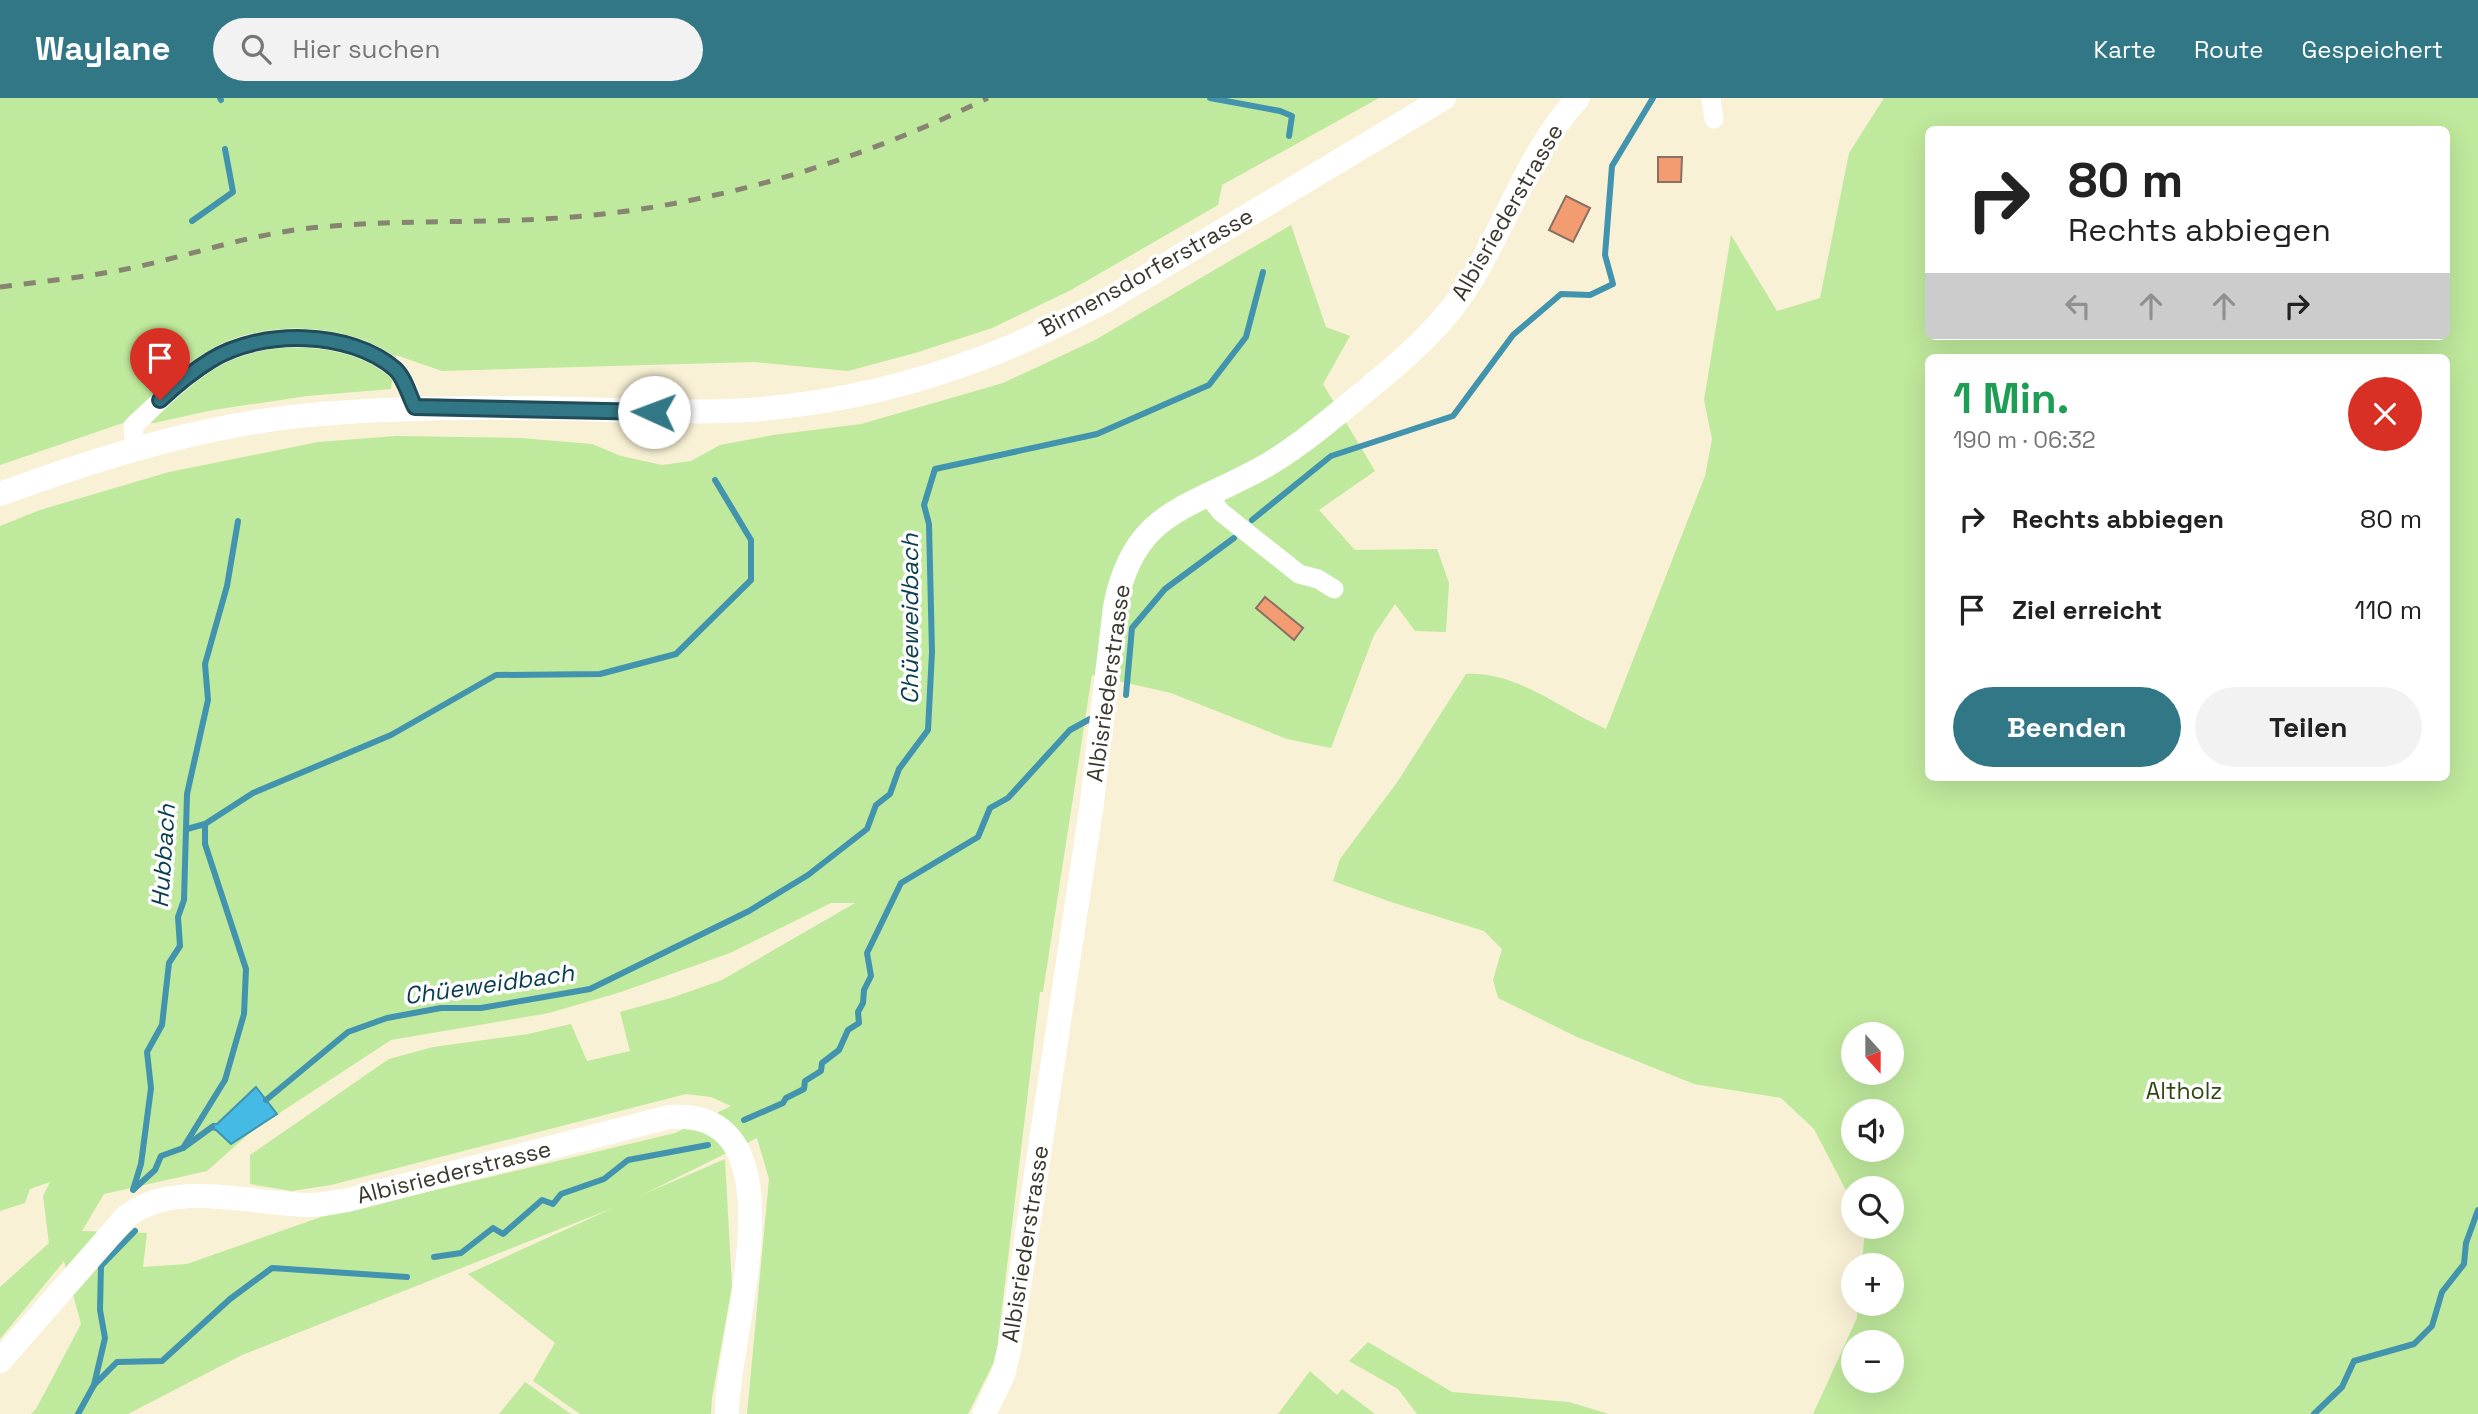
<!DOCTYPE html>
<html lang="de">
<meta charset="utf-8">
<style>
body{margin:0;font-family:"Space Grotesk",sans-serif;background:#f2f2f2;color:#222;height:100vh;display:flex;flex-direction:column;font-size:26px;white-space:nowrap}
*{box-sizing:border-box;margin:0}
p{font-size:23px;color:#767676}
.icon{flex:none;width:38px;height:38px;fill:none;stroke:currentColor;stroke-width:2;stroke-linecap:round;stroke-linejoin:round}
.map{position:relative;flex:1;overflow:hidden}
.drawer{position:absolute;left:1925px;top:256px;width:525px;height:427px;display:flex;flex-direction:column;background:#fff;border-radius:10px;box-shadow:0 7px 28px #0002}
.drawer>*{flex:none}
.banner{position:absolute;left:1925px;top:28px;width:525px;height:214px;border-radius:10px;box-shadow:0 7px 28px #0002;background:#fff;color:#222;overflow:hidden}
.needle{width:46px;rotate:159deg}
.controls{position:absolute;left:1841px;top:924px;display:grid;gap:14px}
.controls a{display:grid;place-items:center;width:63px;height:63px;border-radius:50%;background:#fff;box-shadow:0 7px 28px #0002;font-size:35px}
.pin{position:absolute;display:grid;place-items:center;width:60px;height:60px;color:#fff;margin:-72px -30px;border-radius:50% 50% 50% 0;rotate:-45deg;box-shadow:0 0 7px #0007}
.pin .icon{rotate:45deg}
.me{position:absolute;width:77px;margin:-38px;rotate:272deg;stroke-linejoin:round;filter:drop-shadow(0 0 5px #0008)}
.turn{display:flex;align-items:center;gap:24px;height:147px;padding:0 28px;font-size:32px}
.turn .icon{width:91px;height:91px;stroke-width:2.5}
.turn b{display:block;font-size:49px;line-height:60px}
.lanes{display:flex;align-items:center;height:66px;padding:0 28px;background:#0003;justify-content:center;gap:35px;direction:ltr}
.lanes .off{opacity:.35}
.round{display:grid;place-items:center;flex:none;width:74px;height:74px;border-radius:37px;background:#f2f2f2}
.head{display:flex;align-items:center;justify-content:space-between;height:119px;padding:0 28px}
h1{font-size:42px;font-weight:700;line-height:52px;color:#1e9e55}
.primary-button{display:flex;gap:14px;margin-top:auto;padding:14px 28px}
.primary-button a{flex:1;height:80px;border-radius:42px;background:#327786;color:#fff;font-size:28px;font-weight:700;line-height:80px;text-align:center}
.primary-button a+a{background:#f2f2f2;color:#222}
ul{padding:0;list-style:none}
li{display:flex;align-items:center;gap:21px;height:91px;padding:0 28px}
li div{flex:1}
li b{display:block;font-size:26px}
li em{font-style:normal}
header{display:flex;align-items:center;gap:42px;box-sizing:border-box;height:98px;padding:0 35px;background:#327786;color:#fff}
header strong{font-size:33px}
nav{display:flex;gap:38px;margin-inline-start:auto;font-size:24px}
.search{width:490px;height:63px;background:#f2f2f2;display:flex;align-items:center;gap:18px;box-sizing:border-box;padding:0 24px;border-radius:38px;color:#767676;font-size:26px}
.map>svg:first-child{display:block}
.green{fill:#bfe99c;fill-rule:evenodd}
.water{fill:#44bae5;stroke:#4193ae;stroke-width:2}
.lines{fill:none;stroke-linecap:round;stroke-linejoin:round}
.stream{stroke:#4193ae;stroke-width:6}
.building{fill:#f49c71;stroke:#897063;stroke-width:2}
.minor{stroke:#fff;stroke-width:19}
.major{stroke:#fff;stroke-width:24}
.rail{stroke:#888472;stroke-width:5;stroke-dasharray:12 12;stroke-linecap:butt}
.route-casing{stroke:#204d57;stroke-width:18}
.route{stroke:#327786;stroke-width:12}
.labels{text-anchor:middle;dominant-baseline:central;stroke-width:7;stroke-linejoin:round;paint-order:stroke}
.street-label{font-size:23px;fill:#3a382d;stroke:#fff}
.park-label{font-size:23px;fill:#2e490f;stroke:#fff}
.water-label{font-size:24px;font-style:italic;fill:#083d4f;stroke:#fff}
</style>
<header>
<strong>Waylane</strong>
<div class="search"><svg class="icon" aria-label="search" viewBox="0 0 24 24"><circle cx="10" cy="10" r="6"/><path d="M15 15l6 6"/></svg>Hier suchen</div>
<nav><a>Karte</a><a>Route</a><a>Gespeichert</a></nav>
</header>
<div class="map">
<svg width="2478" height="1316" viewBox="0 0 2478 1316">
<rect width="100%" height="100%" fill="#f8f1d5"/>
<g class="green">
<polygon points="0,0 1379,0 1222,87 1218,107 1071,192 992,230 915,255 848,273 754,264 442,273 396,257 391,291 307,298 213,312 154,325 126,324 0,367"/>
<path d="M 1884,0 L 2478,0 L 2478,1316 L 1813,1316 L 1857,1220 L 1858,1206 L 1892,1206 L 1892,1167 L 1862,1167 L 1865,1129 L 1892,1129 L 1892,1090 L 1853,1090 L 1853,1106 L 1814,1031 L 1781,1000 L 1694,986 L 1577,939 L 1498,900 L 1493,882 L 1502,851 L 1484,833 L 1394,805 L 1333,783 L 1340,761 L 1398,683 L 1466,576 C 1517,573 1562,612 1606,631 L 1705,378 L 1712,341 L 1704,302 L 1731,137 L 1777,213 L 1820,200 L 1849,55 ZM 1928,32 L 2446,32 L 2446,238 L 1928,238 ZM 1928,259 L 2446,259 L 2446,679 L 1928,679 ZM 1853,936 L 1892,936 L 1892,975 L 1853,975 ZM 1853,1013 L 1892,1013 L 1892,1052 L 1853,1052 ZM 1853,1244 L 1892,1244 L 1892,1283 L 1853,1283 Z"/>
<path d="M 1291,127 L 1326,229 L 1350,238 L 1323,286 L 1375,373 L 1319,412 L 1355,452 L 1437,451 L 1449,485 L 1446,534 L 1415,533 L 1395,506 L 1374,537 L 1331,650 L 1287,641 L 1171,595 L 1092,577 L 1043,894 L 1040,894 L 996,1260 L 968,1316 L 747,1316 L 769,1081 L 757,1040 L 644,1096 L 725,1061 L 732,1188 L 712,1300 L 711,1316 L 580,1316 L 533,1283 L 555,1245 L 468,1176 L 613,1110 L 242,1257 L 128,1316 L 31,1316 L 36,1311 L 81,1226 L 64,1163 L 0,1241 L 0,1189 L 49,1145 L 43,1098 L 50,1084 L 30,1091 L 25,1105 L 0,1113 L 0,428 L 40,412 L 169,374 L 318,344 L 396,338 L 520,340 L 592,346 L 621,358 L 662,367 L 691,363 L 720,347 L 773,337 L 861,326 L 1003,285 L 1095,242 ZM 831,805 L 855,805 L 722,882 L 674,899 L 620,914 L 630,953 L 587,963 L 571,926 L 528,936 L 433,949 L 389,961 L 250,1057 L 250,1086 L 292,1093 L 331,1087 L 686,996 L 711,999 L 731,1008 L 675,1035 L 321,1119 L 187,1166 L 143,1169 L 147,1135 L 82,1133 L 104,1096 L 207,1073 L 252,1033 L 391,942 L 549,915 L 621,894 L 730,855 Z"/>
<polygon points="1368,1244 1452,1294 1569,1304 1609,1316 1417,1316 1398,1291 1349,1263"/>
<polygon points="1310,1273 1337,1297 1342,1291 1375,1316 1278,1316"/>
<polygon points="525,1284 571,1316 499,1316"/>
</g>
<polygon class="water" points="256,989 277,1016 231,1046 216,1032 212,1031 213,1026 217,1026"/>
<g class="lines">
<g class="stream">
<polyline points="220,0 221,2"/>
<polyline points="1210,0 1280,13 1292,18 1289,38"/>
<polyline points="192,123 233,94 225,51"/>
<polyline points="1252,422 1331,358 1453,318 1513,237 1561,196 1590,197 1613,186 1605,157 1612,68 1653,0"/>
<polyline points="1126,597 1132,530 1165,491 1234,440"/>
<polyline points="187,731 205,726"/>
<polyline points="266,1002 348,934 387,920 441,910 481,910 590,891 749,813 808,777 867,731 876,707 890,696 899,671 928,632 932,554 929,426 924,407 935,371 1097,336 1209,287 1246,239 1263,174"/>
<polyline points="744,1022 783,1005 786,1000 804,991 805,983 821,973 822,965 839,952 848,932 859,925 858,914 863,905 864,892 871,878 867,855 901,785 978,739 990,710 1008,700 1070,632 1090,621"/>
<polyline points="183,1050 225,982 244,916 246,871 205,746 205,726 253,695 391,637 496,577 600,576 676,556 751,482 751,442 715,382"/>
<polyline points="134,1091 155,1072 161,1058 183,1050 212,1029"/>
<polyline points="133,1092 141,1066 151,990 147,954 162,927 169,865 180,848 178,819 184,802 187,696 208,602 205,566 227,488 238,423"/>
<polyline points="434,1159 461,1155 493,1130 503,1136 542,1102 553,1106 561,1096 604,1081 628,1062 708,1047"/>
<polyline points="94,1287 105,1240 100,1212 101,1168 135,1133"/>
<polyline points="78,1316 94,1287 117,1264 162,1263 230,1201 272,1170 407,1179"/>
<polyline points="2314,1316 2342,1289 2354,1263 2414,1246 2432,1228 2442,1194 2464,1166 2466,1145 2478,1112"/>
</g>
</g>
<g class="building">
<polygon points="1658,59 1682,59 1681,84 1658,84"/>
<polygon points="1566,98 1590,110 1573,144 1549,132"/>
<polygon points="1265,499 1303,530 1294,542 1256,510"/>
</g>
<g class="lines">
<g class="minor">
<polyline points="1711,0 1714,21"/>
<path d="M 135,350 L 133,328 C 158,305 182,280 211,262 C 260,231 350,232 395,271 C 405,280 410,297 415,309"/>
<polyline points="1206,395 1221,414 1299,476 1318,481 1334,491"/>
</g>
<g class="major">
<path d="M 0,396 C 104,358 210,325 320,316 C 406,309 491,309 577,311 C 635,313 691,315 749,312 C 827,306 909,288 982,260 C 1025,244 1066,223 1107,202 L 1444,0"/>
<path d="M 0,1263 L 126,1119 C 174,1080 253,1107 310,1107 C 323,1107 335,1104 348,1102 L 669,1019 C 809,1008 725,1244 727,1316"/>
<path d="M 984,1316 L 1003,1277 L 1010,1248 L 1091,712 L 1115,509 C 1133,414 1187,411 1260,371 C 1295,352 1326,325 1358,299 C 1401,264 1446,227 1474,178 C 1509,118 1531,52 1578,0"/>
</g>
<path class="rail" d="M 0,189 C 47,183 95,178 141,168 C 201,154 259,134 321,129 C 395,122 469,125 543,121 C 698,113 848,68 988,0"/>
</g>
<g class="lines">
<g class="route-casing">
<path id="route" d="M 160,302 C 176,287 193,273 211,262 C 261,231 350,232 395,271 C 405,280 409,298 415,309 L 654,314"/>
</g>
<use href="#route" class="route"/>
</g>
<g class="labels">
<g class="street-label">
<text transform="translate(1507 114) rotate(-60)">Albisriederstrasse</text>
<text transform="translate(1146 174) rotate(-29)">Birmensdorferstrasse</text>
<text transform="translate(1108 585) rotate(-82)">Albisriederstrasse</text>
<text transform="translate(454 1074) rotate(-14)">Albisriederstrasse</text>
<text transform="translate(1025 1146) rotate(-81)">Albisriederstrasse</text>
</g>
<g class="park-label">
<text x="2184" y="993">Altholz</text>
</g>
<g class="water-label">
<text transform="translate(909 521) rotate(-90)">Chüeweidbach</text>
<text transform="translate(163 758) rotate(-86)">Hubbach</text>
<text transform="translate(489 886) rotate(-8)">Chüeweidbach</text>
</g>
</g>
</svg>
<div class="controls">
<a><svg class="needle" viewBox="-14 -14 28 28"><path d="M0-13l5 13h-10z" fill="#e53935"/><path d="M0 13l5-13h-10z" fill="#767676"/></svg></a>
<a><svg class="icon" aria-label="sound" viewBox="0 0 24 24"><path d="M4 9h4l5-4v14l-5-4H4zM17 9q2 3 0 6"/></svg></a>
<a><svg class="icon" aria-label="search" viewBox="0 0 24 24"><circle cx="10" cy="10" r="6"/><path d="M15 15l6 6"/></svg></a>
<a>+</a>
<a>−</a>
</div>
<div class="pin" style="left:160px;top:302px;background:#d93025"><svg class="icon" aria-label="arrive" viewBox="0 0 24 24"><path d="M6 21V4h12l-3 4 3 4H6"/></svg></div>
<svg class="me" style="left:654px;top:314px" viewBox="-20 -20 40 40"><circle r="19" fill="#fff"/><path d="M0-13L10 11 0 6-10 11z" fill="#327786"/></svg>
<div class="banner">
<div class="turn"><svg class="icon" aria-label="right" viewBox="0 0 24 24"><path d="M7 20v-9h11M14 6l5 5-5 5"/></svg><div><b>80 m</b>Rechts abbiegen</div></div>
<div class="lanes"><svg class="icon off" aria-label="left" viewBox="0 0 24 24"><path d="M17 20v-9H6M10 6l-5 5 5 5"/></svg><svg class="icon off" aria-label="ahead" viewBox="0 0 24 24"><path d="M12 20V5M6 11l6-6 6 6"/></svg><svg class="icon off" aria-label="ahead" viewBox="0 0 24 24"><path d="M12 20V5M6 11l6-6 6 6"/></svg><svg class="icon" aria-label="right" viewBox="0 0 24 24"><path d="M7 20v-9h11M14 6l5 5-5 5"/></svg></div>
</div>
<section class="drawer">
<div class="head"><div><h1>1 Min.</h1><p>190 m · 06:32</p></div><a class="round" style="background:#d93025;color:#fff"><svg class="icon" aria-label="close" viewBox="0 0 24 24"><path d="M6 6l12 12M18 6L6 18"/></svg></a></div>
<ul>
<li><svg class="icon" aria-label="right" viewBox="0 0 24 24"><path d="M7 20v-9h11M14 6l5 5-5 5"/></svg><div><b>Rechts abbiegen</b></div><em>80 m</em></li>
<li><svg class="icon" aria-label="arrive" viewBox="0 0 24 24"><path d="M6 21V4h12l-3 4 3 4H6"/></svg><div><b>Ziel erreicht</b></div><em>110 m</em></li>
</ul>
<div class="primary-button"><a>Beenden</a><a>Teilen</a></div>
</section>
</div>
